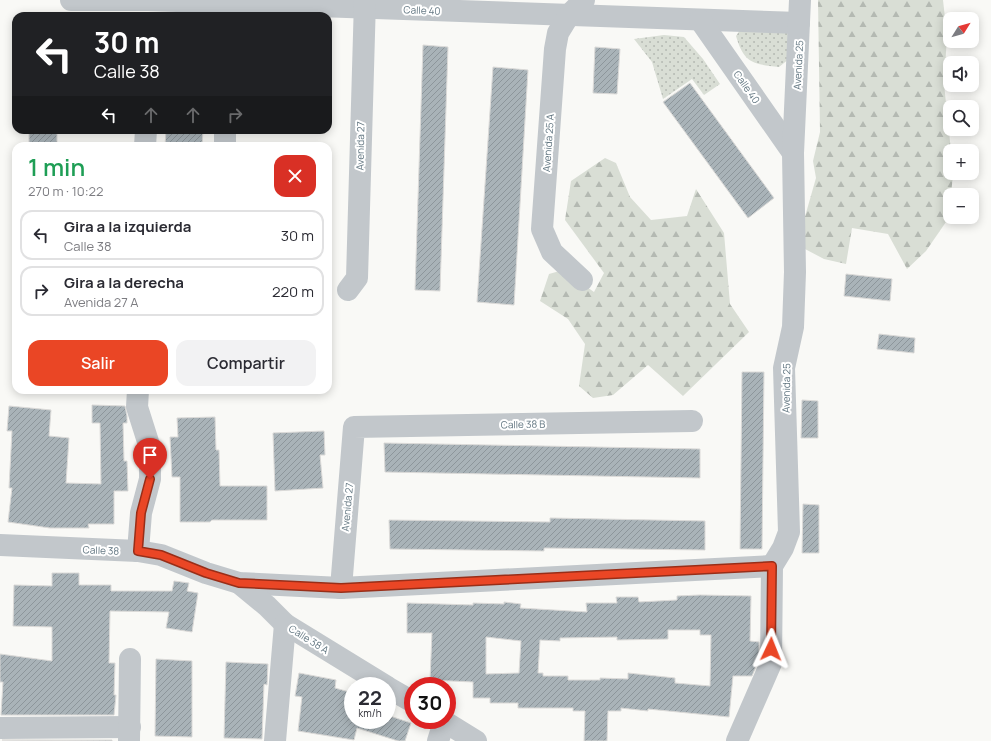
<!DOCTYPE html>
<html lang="es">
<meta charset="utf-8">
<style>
body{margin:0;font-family:Manrope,sans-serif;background:#f2f2f3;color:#2b2b33;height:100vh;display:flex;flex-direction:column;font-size:15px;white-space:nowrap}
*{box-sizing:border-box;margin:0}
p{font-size:13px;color:#7c7c81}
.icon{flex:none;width:22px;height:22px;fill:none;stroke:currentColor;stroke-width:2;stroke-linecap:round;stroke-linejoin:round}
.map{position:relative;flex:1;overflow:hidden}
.panel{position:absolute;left:12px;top:142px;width:320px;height:252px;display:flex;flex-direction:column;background:#fff;border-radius:12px;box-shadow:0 2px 10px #0003}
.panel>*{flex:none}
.guide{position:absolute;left:12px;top:12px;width:320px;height:122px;border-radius:12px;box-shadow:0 2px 10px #0003;background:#202124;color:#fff;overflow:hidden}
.needle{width:26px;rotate:53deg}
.fabs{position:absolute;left:943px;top:12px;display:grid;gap:8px}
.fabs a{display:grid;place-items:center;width:36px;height:36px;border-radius:8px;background:#fff;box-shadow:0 2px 10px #0003;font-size:20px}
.speed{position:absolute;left:344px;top:677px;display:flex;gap:8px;font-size:20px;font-weight:700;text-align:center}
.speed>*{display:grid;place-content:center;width:52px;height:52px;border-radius:50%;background:#fff;box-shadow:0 2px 10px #0003;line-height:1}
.speed small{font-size:10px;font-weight:400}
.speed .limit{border:6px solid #d22;background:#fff;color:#111}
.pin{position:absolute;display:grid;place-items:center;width:34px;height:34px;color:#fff;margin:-41px -17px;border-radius:50% 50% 50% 0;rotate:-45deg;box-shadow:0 0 4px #0007}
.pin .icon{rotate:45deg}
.me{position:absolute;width:44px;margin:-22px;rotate:2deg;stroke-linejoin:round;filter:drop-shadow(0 0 3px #0008)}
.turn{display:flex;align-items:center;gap:14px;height:84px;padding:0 16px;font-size:18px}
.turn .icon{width:52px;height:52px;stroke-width:2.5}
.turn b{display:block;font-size:28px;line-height:34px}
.lanes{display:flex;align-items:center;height:38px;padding:0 16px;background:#0003;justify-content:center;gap:20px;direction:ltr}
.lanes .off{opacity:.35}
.round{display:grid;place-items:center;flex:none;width:42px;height:42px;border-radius:12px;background:#f2f2f3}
.summary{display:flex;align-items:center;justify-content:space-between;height:68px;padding:0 16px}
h1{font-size:24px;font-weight:600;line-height:30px;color:#1e9e55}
.primary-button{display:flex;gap:8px;margin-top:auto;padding:8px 16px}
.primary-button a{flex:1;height:46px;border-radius:12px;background:#ea4625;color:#fff;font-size:16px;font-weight:600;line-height:46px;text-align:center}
.primary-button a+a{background:#f2f2f3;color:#2b2b33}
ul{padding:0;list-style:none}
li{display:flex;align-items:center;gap:12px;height:50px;margin:0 8px 6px;padding:0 8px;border:2px solid #e1e1e2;border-radius:12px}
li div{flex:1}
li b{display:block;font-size:15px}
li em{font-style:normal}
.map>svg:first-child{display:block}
.grass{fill:url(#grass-dots)}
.forest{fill:url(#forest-firs)}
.building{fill:url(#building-hatch);stroke:#dbdad8;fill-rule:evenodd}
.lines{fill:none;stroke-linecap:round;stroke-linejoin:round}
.minor{stroke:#c2c7cb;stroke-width:22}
.route-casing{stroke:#982e18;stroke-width:10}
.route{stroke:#ea4625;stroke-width:7}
.labels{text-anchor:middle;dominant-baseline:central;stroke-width:4;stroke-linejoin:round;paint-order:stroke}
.street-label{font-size:10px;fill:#637782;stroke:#fff}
</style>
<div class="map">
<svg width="991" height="741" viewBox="0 0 991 741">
<defs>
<pattern id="grass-dots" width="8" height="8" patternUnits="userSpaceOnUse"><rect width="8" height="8" fill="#d9ded5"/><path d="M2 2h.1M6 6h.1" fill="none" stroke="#b4b9b2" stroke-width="1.8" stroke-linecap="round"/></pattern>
<pattern id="forest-firs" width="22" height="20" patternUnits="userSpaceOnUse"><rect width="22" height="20" fill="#d9ded5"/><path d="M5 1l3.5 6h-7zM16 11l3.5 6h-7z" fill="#b4b9b2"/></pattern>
<pattern id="building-hatch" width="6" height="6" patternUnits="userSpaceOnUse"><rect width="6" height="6" fill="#a9b3b8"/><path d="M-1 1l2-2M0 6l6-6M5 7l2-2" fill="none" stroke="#8d969b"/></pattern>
</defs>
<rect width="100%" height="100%" fill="#f9f9f6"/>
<g class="grass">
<path d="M 740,30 L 789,31 L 789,59 L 779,67 C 754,64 744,64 736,36 Z"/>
<polygon points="664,35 684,37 703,59 720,84 704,95 692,79 663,99 652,62 634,39"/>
</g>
<g class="forest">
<polygon points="818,0 943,0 947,36 944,84 951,151 950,173 953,173 953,176 948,219 926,251 907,269 888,234 852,228 846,264 824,259 805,249 804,220 816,178 813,161 820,132"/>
<polygon points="605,158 616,163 630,197 651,220 687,216 696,189 724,233 730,304 749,332 683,396 648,365 613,395 593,398 579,386 585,344 568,319 540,301 549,274 563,270 594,292 604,273 565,220 571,181"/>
</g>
<g class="building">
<polygon points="423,45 448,47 440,291 415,290"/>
<polygon points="595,47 620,49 617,94 593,93"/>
<polygon points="493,67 528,70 514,305 477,302"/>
<polygon points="690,83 774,198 748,218 663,102"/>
<rect x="29" y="130" width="28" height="16"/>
<polygon points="166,130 203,130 202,146 165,146"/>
<polygon points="846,274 892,279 890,301 844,296"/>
<polygon points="879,334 915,338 914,353 877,349"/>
<polygon points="742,372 764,372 762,549 740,549"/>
<polygon points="802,400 818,401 818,438 801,438"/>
<polygon points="92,405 125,406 127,416 127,423 123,423 124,461 127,461 128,491 114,491 114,524 88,524 89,528 50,528 8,522 12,488 9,488 12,431 7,431 9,406 51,410 49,436 69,438 66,483 101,484 100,423 92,423"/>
<polygon points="215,417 216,450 219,450 220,486 267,486 267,520 212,520 210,522 180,522 180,477 172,477 170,437 178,437 177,418"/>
<polygon points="324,431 325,455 320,455 323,488 275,491 273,433"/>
<polygon points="384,443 700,449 700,478 385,472"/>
<polygon points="803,504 819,505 819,553 802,553"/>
<polygon points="550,518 705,521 705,550 544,548 544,551 390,549 389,520 550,522"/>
<polygon points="52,573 79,573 79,585 111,585 111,591 172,591 174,581 189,583 187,591 198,593 192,632 166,628 169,612 110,611 109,663 115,663 114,695 116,695 114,715 1,715 3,682 0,682 0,654 52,661 52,627 13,626 14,585 52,586"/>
<path d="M 700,595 L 751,596 L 750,641 L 759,642 L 759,659 L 752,676 L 733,676 L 729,717 L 648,709 L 648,711 L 621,708 L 621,711 L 608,711 L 607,741 L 584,741 L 585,711 L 573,711 L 573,708 L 518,708 L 518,703 L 490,703 L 490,698 L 473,698 L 473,682 L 430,680 L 432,633 L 407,633 L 407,603 L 473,605 L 473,603 L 504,604 L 504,602 L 521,604 L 520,608 L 587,612 L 586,603 L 617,603 L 616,597 L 638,597 L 639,602 L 677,600 L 677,596 ZM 668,630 L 700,630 L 700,635 L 711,635 L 710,686 L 675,683 L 675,678 L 628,673 L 628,679 L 600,678 L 600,680 L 568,680 L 568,676 L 543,676 L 543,673 L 538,673 L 540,640 L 560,641 L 560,638 L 617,637 L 617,640 L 668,639 ZM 486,637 L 521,641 L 519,673 L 486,674 Z"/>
<polygon points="156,659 192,661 192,737 155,736"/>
<polygon points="226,662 268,664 267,685 264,684 262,739 224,738"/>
<polygon points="299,673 336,680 335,688 353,693 353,720 387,720 387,715 411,723 405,741 398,741 357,728 354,740 298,731 302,697 295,696"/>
<polygon points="2,740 112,740 112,741"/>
</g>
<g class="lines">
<g class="minor">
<polyline points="71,0 148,0 799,23"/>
<polyline points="700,20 793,153"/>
<polyline points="145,146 146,130"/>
<polyline points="225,146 225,130"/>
<polyline points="582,280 552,252 542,229 555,49 558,33 569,15 584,0"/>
<polyline points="348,290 357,278 365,0"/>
<polyline points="138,390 137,407 150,448 150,479 141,513 138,551"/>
<polyline points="0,545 138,551 161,555 206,573 239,583 341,588 772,566"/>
<polyline points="239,583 267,606 285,624 386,686"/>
<polyline points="341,588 354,427 692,421"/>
<polyline points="387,687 413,702"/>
<polyline points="442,720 476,741"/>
<polyline points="0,728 130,727"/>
<polyline points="129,741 130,659"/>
<polyline points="275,741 285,624"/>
<polyline points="438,741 444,722"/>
<polyline points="737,741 771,663 772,566 783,548 789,532 784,368 793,327 795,272 793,153 800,0"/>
</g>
</g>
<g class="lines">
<g class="route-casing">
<polyline id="route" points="150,479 141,513 138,551 161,555 206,573 239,583 341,588 772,566 771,649"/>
</g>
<use href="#route" class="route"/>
</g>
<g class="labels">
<g class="street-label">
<text transform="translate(422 10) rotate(2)">Calle 40</text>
<text transform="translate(798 65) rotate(-87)">Avenida 25</text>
<text transform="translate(747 87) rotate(55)">Calle 40</text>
<text transform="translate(548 143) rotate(-86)">Avenida 25 A</text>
<text transform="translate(360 146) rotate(-89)">Avenida 27</text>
<text transform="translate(786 388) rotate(-89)">Avenida 25</text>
<text transform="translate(523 424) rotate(-1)">Calle 38 B</text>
<text transform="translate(347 507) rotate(-85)">Avenida 27</text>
<text transform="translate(101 550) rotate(2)">Calle 38</text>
<text transform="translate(309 639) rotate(32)">Calle 38 A</text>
</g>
</g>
</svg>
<div class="fabs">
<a><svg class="needle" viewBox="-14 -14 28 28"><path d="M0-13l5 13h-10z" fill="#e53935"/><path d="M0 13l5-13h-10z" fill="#7c7c81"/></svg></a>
<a><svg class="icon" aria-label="sound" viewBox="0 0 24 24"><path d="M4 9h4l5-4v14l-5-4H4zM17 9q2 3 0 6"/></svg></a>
<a><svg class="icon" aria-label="search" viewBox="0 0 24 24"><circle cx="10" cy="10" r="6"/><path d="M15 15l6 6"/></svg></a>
<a>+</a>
<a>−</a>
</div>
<div class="speed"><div>22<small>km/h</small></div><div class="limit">30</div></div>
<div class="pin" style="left:150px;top:479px;background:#d93025"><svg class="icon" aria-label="arrive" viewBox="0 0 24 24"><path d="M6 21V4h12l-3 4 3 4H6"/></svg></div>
<svg class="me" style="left:771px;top:649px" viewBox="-20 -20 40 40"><path d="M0-17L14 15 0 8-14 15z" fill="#ea4625" stroke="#fff" stroke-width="4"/></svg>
<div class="guide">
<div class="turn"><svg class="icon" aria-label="left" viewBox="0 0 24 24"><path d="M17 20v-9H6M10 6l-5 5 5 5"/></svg><div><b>30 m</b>Calle 38</div></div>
<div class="lanes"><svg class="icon" aria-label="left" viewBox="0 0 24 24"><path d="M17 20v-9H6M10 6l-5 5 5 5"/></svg><svg class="icon off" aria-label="ahead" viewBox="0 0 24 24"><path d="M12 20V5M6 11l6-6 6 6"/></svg><svg class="icon off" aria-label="ahead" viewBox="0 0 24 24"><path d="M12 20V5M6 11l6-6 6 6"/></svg><svg class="icon off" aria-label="right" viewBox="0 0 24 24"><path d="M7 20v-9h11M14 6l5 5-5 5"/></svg></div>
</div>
<section class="panel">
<div class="summary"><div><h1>1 min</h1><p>270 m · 10:22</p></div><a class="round" style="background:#d93025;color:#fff"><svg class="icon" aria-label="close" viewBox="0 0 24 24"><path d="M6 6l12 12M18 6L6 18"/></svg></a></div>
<ul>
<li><svg class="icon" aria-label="left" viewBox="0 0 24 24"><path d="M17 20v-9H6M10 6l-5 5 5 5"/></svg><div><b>Gira a la izquierda</b><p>Calle 38</p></div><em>30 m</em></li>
<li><svg class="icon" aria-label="right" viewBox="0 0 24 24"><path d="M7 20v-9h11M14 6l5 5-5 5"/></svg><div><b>Gira a la derecha</b><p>Avenida 27 A</p></div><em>220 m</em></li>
</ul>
<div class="primary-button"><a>Salir</a><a>Compartir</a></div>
</section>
</div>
